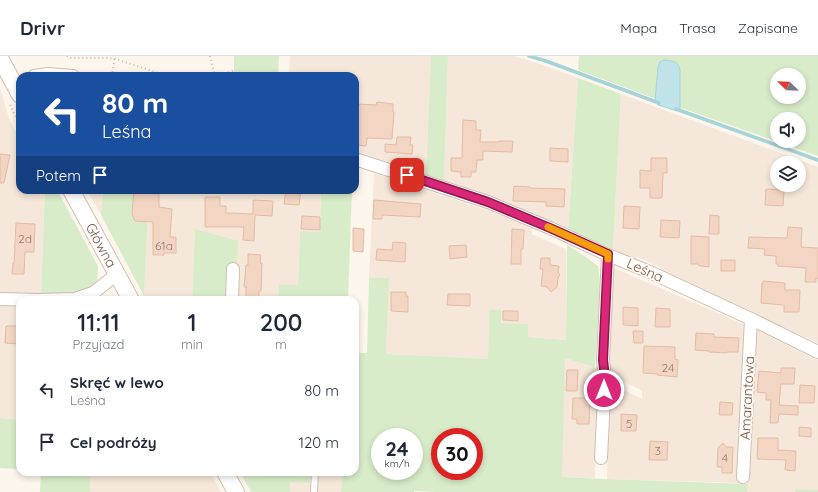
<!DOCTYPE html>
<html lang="pl">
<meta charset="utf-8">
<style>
body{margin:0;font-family:Quicksand,sans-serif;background:#f2f2f3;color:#1f2937;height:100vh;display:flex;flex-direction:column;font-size:15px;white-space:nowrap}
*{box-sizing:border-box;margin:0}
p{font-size:13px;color:#747a83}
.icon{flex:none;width:22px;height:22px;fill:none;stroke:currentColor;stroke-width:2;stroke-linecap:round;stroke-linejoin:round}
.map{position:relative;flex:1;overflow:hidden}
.side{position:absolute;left:16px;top:240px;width:343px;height:180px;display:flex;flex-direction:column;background:#fff;border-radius:12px;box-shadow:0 2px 6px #0003}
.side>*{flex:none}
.hud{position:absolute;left:16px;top:16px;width:343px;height:122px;border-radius:12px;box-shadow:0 2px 6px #0003;background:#1a4fa0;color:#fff;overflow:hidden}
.needle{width:26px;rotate:293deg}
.fabs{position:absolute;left:770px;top:12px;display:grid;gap:8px}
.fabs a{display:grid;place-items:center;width:36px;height:36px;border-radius:50%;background:#fff;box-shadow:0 2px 6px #0003;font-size:20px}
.speed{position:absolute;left:371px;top:372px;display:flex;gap:8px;font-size:20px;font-weight:700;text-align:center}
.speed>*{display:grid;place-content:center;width:52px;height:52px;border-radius:50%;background:#fff;box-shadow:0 2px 6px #0003;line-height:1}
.speed small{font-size:10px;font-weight:400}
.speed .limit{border:6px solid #d22;background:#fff;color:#111}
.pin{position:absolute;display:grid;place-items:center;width:34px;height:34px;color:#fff;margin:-17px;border-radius:8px;box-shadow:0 2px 6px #0006}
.me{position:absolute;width:44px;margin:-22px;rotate:0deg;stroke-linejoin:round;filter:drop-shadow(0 0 3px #0008)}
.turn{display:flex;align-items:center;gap:14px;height:84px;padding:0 20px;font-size:18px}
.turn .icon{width:52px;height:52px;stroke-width:2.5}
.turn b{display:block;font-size:28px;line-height:34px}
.then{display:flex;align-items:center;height:38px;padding:0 20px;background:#0003;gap:8px;font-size:15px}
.eta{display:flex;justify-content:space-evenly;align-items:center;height:68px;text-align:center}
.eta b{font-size:24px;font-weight:600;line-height:28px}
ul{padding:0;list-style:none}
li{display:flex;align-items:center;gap:12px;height:52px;padding:0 20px}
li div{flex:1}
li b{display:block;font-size:15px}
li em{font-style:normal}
header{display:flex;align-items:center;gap:24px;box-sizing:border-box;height:56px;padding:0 20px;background:#fff;border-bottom:1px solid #e0e1e3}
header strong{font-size:19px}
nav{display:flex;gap:22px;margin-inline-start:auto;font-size:14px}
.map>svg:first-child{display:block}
.residential{fill:#f5e8da;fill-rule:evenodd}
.green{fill:#d8ecc9;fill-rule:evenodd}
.water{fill:#bfe3e8;stroke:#a5d3da}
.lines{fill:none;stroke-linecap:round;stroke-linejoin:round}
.stream{stroke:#a5d3da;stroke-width:3.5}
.building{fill:#f3d5c3;stroke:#e6bba3}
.service-casing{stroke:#d1beb0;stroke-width:8}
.minor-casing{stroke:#d1beb0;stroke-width:14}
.secondary-casing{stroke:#d6c0b0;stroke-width:18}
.path{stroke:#d9b8a5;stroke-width:2;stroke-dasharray:1 3;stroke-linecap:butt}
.service{stroke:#fff;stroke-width:6}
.minor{stroke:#fff;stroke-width:12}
.secondary{stroke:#fff;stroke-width:16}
.route-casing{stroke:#8e194d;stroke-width:10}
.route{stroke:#db2777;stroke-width:7}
.slow{stroke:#f59e0b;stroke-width:7}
.labels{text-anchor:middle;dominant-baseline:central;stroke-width:3.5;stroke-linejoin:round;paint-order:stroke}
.number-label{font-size:12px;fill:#987a6a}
.street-label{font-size:14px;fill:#7a5c4d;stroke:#fffaf3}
</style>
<header>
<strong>Drivr</strong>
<nav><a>Mapa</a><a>Trasa</a><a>Zapisane</a></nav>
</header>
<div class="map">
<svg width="818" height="436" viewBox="0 0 818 436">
<rect width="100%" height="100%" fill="#fdf6ec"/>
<g class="residential">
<polygon points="290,0 431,0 426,119 355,95 355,20 289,20"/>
<polygon points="448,0 514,0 540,8 578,22 568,175 496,142 444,125"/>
<polygon points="0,32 10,65 20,83 20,134 45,134 41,238 0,237"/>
<path d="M 621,38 L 818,111 L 818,287 L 661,215 L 659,211 L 638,201 L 635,204 L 613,193 ZM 777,107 L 799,107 L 799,129 L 777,129 Z"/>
<polygon points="374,117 477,151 513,163 532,172 532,178 566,193 566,284 527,281 528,268 501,267 489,254 488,303 386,298 389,222 369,222"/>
<polygon points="87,134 103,134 101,159"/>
<polygon points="149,134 321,134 320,176 300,175 298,229 279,229 278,244 236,244 195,173 192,244 146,244 144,240"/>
<polygon points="614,212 745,269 740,427 607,423 609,327 642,343 642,335 609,317"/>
<polygon points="0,247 20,248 20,364 0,362"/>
<polygon points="754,273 818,304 818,434 796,433 795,436 747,436"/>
<polygon points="565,302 600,312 595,422 561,421"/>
<polygon points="90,416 210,416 221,436 90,436"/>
<polygon points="318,416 342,416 341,436 317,436"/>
<polygon points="290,426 310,427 310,436 290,436"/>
</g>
<g class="green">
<polygon points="234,0 279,0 278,20 234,20"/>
<polygon points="431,0 448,0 444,125 426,119"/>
<path d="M 579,0 L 818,0 L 818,100 L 656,43 L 578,14 ZM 777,19 L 799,19 L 799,41 L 777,41 ZM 777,63 L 799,63 L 799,85 L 777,85 Z"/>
<polygon points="578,22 621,38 613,193 568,175"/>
<polygon points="45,134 57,134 98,210 97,231 73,237 41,238"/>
<polygon points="103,134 149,134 144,240 101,159"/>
<polygon points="321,134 352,134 348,244 278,244 279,229 298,229 300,175 320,176"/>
<polygon points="195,173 238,185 237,209 227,244 192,244"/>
<path d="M 567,189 L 580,197 L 598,210 L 600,228 L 595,311 L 565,302 L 562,421 L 607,423 L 748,428 L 747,436 L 437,436 L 414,435 L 414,436 L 341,436 L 342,416 L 355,416 L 355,297 L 367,297 L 369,222 L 389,222 L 386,298 L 488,303 L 489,254 L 501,254 L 501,267 L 528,268 L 528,281 L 566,284 ZM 380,381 L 414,381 L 414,415 L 380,415 ZM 440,381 L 474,381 L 474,415 L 440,415 Z"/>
<polygon points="0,362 20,364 20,413 0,412"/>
<polygon points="41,416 90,416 90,436 40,436"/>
<polygon points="240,416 311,416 310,427 290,426 290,436 251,436"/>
<polygon points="795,433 818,434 818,436 795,436"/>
</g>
<path class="water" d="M 664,4 C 673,5 678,5 680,14 L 680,53 L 677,55 L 658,49 L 655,45 L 658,11 L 660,6 Z"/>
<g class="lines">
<g class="stream">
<polyline points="529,0 546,5 659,47"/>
<polyline points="676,53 818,104"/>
</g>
</g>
<g class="building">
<polygon points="377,46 393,48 393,56 394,56 392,83 367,82 366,90 356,89 358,62 355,62 355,48 376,49"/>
<polygon points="463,64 476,65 476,74 481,74 480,86 498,86 499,85 513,85 512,96 483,95 483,104 477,104 476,116 471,116 471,121 461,121 461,116 451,115 451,102 462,102"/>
<polygon points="397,81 411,81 410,89 413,89 412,98 385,96 385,88 396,89"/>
<polygon points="550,92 568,93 568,106 550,105"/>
<polygon points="0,98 10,99 4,127 0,127"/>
<polygon points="651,102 667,102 667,117 663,117 662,142 650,142 650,132 640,132 640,114 651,115"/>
<polygon points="514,130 530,131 530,132 565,133 564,151 546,150 546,146 513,145"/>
<polygon points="766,133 784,134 783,150 765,149"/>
<polygon points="134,134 159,134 159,151 172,153 170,181 176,181 176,197 164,197 164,199 153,199 153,166 135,165 132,158"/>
<polygon points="286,134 301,134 299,149 284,148"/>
<polygon points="205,141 220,141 220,150 226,150 226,157 232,157 253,158 253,144 273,145 272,160 255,159 254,185 243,184 244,171 205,171"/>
<polygon points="374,144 421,148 420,161 382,159 382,163 373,163"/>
<polygon points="624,150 640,151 639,173 623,172"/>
<polygon points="710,159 719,160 719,178 709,178"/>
<polygon points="302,160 320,161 320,174 301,173"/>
<polygon points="661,164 680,165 679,182 660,181"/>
<polygon points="16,167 35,168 34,196 25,196 24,218 12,218 13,207 14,207"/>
<polygon points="788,171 802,172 801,191 818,192 818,223 816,222 816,226 805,226 806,212 778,210 778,208 776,208 776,200 764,199 765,193 748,192 749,181 787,182"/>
<polygon points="353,172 364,173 363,196 353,195"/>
<polygon points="512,173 524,174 523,193 521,193 521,208 511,208"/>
<polygon points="691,180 709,181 709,211 700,210 697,208 691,208"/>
<polygon points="393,186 406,187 405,206 376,204 377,193 392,194"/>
<polygon points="466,189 467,201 450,203 449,190"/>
<polygon points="248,198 261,199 260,207 262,207 261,235 259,235 259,242 246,242 246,231 244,231 246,209 248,209"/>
<polygon points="541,202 550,202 550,209 559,210 558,216 560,219 558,222 557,231 551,236 547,231 541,230 543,213 540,213"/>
<rect x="721" y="204" width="14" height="11"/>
<polygon points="763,225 785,227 785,234 800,234 799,256 784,256 784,249 761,247 762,227 763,227"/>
<polygon points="391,236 406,236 406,240 408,240 408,256 391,255"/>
<polygon points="448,238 470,238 470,250 447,249"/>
<polygon points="623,251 638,252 638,270 623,269"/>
<polygon points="656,252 670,253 670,271 655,271"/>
<polygon points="503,255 518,255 518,265 503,264"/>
<polygon points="6,270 20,270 20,288 5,287"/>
<polygon points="633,275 643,275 643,287 634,287"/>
<polygon points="696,277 714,278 714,281 739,282 738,296 727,296 727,297 709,296 709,295 695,294"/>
<polygon points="644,290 675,291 675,303 678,304 677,321 657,319 658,318 643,317"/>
<polygon points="781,312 795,312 794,328 781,328 779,349 798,350 798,359 779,358 778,367 770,367 771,344 766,344 766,337 757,336 759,315 781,317"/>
<polygon points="567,314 578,314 577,335 566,335"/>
<polygon points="800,329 815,330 814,347 799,347"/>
<polygon points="573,342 590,342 589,368 577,368 577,363 572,363"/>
<polygon points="720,346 733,347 732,359 719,359"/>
<polygon points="621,358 637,359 636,375 621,375"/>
<polygon points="799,371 811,372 811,381 799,380"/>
<polygon points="758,382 778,382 778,394 796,395 795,415 785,414 786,404 757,403"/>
<polygon points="650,385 668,386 667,404 649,404"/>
<polygon points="723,387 726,391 733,391 732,417 722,417 722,411 717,411 718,392"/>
</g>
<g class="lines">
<g class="service-casing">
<polyline id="service" points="314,436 315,416"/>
</g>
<g class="minor-casing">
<g id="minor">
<polyline points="34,20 48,18 73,20"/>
<polyline points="355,103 488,146 550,172 608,199 650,216 751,263 818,296"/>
<polyline points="0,243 37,244"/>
<polyline points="39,244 75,243 93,237 117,218"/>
<polyline points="232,244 233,213"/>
<polyline points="601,402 605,321 603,304 608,199"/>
<polyline points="743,421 751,263"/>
</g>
</g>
<g class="secondary-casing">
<g id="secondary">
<polyline points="0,2 20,39"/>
<path id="s1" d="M 71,134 L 131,244"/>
<polyline points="225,416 236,436"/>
</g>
</g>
<g class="path">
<polyline points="67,0 70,2 107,2 115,3 168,20"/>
<polyline points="210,0 215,20"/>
<polyline points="112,20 115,0"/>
<polyline points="221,20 234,14"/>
<polyline points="10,49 20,69"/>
</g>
<use href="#service" class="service"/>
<use href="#minor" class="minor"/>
<use href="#secondary" class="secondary"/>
</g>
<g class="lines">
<g class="route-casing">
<polyline id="route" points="407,119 488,146 550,172 608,198 603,304 605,321 604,334"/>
</g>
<use href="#route" class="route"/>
<polyline class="slow" points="548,171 608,198 608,203"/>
</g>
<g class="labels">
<g class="number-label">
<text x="25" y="182">2d</text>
<text x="164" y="189">61a</text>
<text x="668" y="311">24</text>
<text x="629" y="367">5</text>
<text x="658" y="394">3</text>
<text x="725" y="401">4</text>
</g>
<g class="street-label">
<text stroke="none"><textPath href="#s1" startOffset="63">Główna</textPath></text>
<text transform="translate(645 214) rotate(24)">Leśna</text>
<text transform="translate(747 342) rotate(-87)">Amarantowa</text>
</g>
</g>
</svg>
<div class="fabs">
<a><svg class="needle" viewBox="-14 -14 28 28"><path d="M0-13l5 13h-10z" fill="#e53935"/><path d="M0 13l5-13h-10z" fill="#747a83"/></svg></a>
<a><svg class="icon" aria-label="sound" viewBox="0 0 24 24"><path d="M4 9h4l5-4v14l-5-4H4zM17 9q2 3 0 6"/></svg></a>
<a><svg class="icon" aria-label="layers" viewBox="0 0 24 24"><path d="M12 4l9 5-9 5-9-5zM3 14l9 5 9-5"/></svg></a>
</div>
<div class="speed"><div>24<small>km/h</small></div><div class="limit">30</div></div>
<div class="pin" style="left:407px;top:119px;background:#d93025"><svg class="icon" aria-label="arrive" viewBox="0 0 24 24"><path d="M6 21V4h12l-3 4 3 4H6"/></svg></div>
<svg class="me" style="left:604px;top:334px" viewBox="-20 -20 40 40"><circle r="17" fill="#db2777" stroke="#fff" stroke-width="3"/><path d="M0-11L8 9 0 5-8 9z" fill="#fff"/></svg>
<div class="hud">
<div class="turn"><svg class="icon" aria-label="left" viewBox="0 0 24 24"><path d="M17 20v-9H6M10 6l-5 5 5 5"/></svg><div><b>80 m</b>Leśna</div></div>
<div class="then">Potem<svg class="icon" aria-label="arrive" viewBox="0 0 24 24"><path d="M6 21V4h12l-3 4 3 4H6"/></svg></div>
</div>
<section class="side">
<div class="eta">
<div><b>11:11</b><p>Przyjazd</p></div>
<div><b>1</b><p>min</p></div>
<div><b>200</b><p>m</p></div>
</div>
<ul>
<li><svg class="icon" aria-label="left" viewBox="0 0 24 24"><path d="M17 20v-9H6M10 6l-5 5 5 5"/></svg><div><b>Skręć w lewo</b><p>Leśna</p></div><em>80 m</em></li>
<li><svg class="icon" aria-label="arrive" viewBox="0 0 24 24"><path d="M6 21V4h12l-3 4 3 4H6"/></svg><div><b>Cel podróży</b></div><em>120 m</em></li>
</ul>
</section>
</div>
